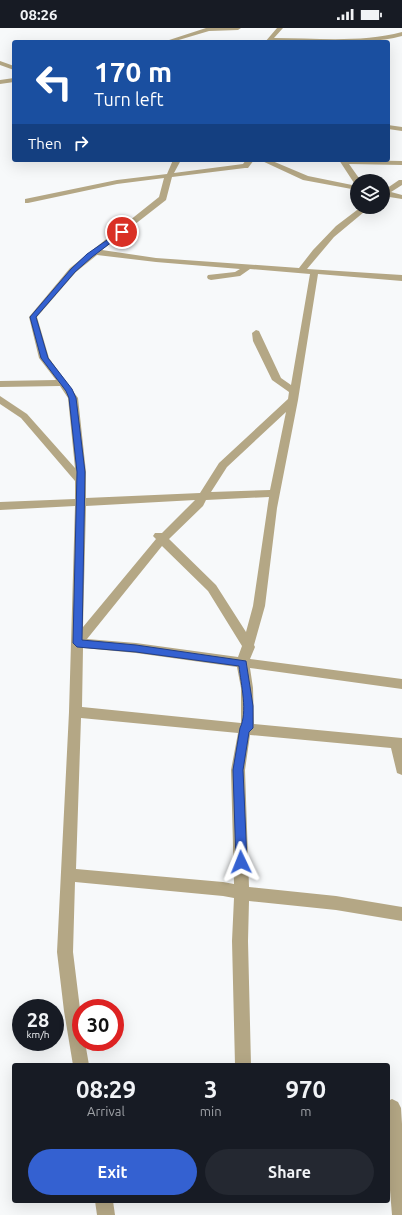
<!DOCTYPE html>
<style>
body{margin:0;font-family:Ubuntu,sans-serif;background:#242831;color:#f1f3f6;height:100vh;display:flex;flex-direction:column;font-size:15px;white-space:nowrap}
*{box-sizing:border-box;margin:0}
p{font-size:13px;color:#9ea1a6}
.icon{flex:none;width:22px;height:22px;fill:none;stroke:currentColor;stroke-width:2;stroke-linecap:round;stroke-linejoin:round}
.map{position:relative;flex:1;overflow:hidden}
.details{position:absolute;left:12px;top:1035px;width:378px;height:140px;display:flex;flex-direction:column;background:#171b24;border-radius:4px;box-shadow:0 4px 16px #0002}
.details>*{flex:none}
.banner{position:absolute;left:12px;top:12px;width:378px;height:122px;border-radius:4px;box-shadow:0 4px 16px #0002;background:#1a4fa0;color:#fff;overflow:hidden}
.tools{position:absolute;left:350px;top:146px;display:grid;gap:8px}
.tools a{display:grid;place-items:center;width:40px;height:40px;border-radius:50%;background:#171b24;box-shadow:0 4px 16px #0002;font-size:20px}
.speed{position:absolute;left:12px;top:971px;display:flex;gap:8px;font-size:20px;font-weight:700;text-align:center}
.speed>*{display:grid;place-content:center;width:52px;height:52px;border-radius:50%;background:#171b24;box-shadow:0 4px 16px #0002;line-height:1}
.speed small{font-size:10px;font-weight:400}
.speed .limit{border:6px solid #d22;background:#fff;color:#111}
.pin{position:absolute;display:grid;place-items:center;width:34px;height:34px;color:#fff;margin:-17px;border:2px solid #fff;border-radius:50%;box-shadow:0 1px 4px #0007}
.me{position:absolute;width:44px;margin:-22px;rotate:358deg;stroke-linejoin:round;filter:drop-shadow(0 0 3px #0008)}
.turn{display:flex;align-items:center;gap:14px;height:84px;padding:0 16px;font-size:18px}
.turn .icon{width:52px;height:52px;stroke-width:2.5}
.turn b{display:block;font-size:28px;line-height:34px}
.then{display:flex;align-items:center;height:38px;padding:0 16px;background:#0003;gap:8px;font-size:15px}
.eta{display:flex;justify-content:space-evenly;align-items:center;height:68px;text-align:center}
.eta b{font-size:24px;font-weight:700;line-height:28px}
.action{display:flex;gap:8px;margin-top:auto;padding:8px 16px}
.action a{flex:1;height:46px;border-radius:24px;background:#3461d1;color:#fff;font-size:16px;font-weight:700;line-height:46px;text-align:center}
.action a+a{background:#242831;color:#f1f3f6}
.status{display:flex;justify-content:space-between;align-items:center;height:28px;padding:0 20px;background:#171b24;direction:ltr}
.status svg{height:11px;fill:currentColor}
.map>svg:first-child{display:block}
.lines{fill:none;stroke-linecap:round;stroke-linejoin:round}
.minor{fill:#b4a785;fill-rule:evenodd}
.route{fill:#3461d1;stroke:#223f88}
</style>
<div class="status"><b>08:26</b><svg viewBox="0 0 49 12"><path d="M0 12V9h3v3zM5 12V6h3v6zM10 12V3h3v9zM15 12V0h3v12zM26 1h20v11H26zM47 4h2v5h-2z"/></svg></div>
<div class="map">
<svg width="402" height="1187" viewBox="0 0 402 1187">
<rect width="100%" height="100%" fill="#f7f9fa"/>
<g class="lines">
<g class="minor">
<polygon points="206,0 241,0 238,2 209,3 172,14 163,14"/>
<path d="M 277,0 L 283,0 L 274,10 C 316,10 361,15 402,4 L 402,8 C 364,18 306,14 265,14 Z"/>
<polygon points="0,33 14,38 14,42 0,37"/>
<polygon points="14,50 14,54 0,56 0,52"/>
<polygon points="388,97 402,99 402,103 388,101"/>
<path d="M 173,132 L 181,132 L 174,145 L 243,136 L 246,132 L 254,132 L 248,140 L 245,140 L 172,149 L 166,172 L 102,222 L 156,230 L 299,240 L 313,222 L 336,198 L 361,179 L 370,179 L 334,209 L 307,241 L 402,247 L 402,253 L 318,246 L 298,372 L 277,480 L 265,578 L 254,617 L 255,619 L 250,631 L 402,651 L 402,661 L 250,640 L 253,660 L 254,696 L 402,710 L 402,747 L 397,745 L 391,720 L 250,707 L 245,742 L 249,859 L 336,868 L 402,879 L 402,893 L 336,882 L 249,873 L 248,913 L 251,1037 L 235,1037 L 232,913 L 234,870 L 223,868 L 75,854 L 73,924 L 81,989 L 81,1014 L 85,1014 L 89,1037 L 73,1037 L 64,983 L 57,924 L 69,684 L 75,478 L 0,482 L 0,474 L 75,471 L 75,453 L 21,390 L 0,376 L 0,368 L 27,386 L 75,440 L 68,370 L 60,358 L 0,359 L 0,353 L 56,352 L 39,330 L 29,289 L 70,240 L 159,169 L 164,150 L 117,156 L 28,175 L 25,175 L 25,171 L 117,152 L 167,146 ZM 97,227 L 156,234 L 240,241 L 235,244 L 208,247 L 207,249 L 208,251 L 211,252 L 240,248 L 250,241 L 310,246 L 291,357 L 281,350 L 259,303 L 256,302 L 252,305 L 253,313 L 272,352 L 289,364 L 288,371 L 219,435 L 200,465 L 86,470 L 86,444 L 78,370 L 49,330 L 37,289 L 76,244 ZM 286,384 L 270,462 L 211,464 L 227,439 ZM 269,469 L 253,578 L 246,604 L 216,557 L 169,511 L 203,478 L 206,472 ZM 195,472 L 162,505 L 155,505 L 153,508 L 156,511 L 83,599 L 86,478 ZM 162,518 L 208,563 L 242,618 L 238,629 L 136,615 L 87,611 ZM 83,620 L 136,625 L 237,639 L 241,660 L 241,695 L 82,679 ZM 81,690 L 238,705 L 231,742 L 234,856 L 223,854 L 76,841 Z"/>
<polygon points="260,132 270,132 308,148 357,158 357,162 303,152"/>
<polygon points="339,132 402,133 402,137 349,136 361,153 357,153 357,155 354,155"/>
<polygon points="399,152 402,152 402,157 391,164 402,167 402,171 383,168 383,163"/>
<polygon points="392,1071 398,1074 401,1080 402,1096 402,1187 392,1187 388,1138 388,1073"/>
<polygon points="95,1173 113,1173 115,1187 97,1187"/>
</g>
</g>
<path class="route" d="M 120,203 L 125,204 L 92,229 L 75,244 L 36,289 L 48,330 L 72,361 L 76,370 L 85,444 L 82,612 L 136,617 L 246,633 L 253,678 L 253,700 L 249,704 L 243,742 L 247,834 L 245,838 L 241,839 L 237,838 L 236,834 L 233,742 L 240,700 C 248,684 241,657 239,638 L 136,624 L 77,619 L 73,615 L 77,444 L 69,370 L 66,363 L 41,330 L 30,289 L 71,241 L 87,226 Z"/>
</svg>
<div class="tools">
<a><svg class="icon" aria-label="layers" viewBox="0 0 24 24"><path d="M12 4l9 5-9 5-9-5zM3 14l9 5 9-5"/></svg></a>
</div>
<div class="speed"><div>28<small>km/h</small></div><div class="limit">30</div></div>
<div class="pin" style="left:122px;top:204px;background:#d93025"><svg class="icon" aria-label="arrive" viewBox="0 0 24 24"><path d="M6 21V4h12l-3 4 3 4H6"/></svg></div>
<svg class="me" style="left:241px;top:834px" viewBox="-20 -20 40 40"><path d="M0-17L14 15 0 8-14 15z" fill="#3461d1" stroke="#fff" stroke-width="4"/></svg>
<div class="banner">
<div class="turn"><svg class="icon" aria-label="left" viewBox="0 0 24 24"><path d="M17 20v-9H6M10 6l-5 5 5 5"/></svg><div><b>170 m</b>Turn left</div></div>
<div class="then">Then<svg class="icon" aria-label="right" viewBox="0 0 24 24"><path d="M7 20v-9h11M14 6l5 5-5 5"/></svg></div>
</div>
<section class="details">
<div class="eta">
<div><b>08:29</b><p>Arrival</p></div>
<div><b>3</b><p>min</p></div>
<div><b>970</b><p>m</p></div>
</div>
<div class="action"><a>Exit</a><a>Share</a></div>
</section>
</div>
